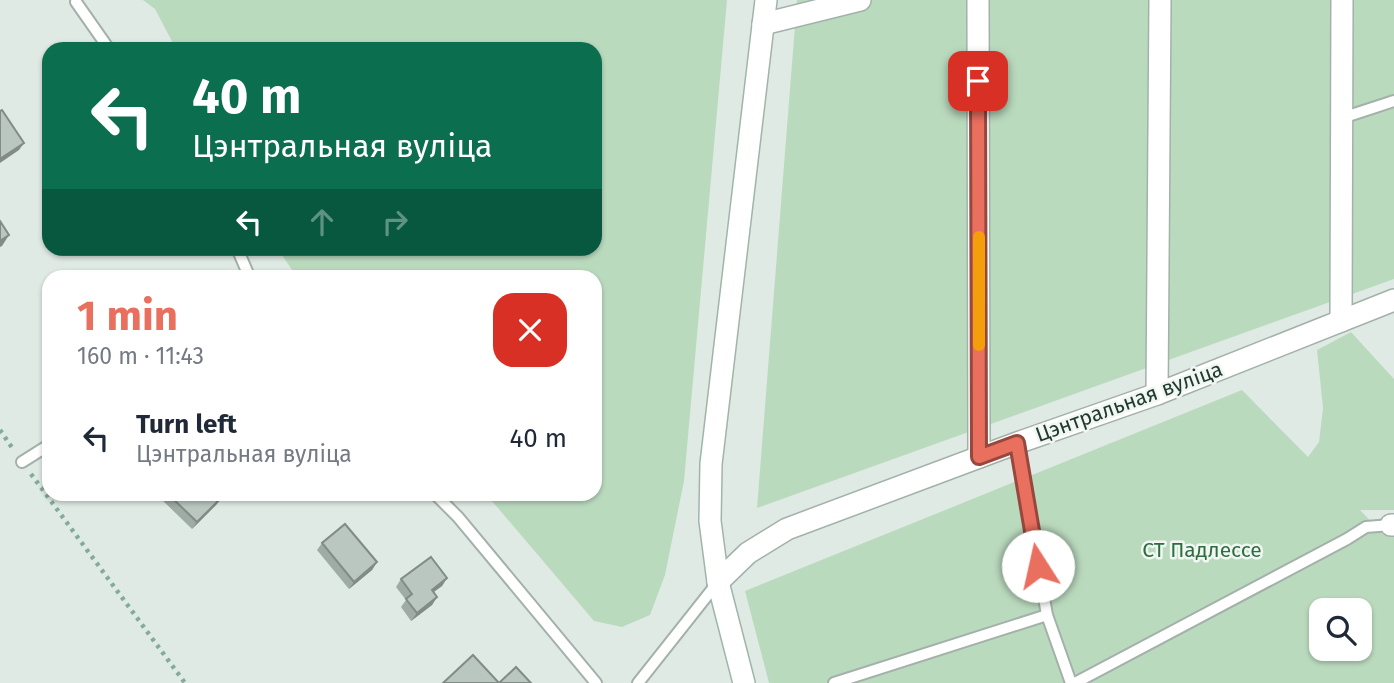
<!DOCTYPE html>
<meta charset="utf-8">
<style>
body{margin:0;font-family:"Fira Sans",sans-serif;background:#f2f2f3;color:#1f2937;height:100vh;display:flex;flex-direction:column;font-size:26px;white-space:nowrap}
*{box-sizing:border-box;margin:0}
p{font-size:23px;color:#747a83}
.icon{flex:none;width:38px;height:38px;fill:none;stroke:currentColor;stroke-width:2;stroke-linecap:round;stroke-linejoin:round}
.map{position:relative;flex:1;overflow:hidden}
.sheet{position:absolute;left:42px;top:270px;width:560px;height:231px;display:flex;flex-direction:column;background:#fff;border-radius:21px;box-shadow:0 2px 5px #0004}
.sheet>*{flex:none}
.hud{position:absolute;left:42px;top:42px;width:560px;height:214px;border-radius:21px;box-shadow:0 2px 5px #0004;background:#0b6e4f;color:#fff;overflow:hidden}
.buttons{position:absolute;left:1309px;top:598px;display:grid;gap:14px}
.buttons a{display:grid;place-items:center;width:63px;height:63px;border-radius:14px;background:#fff;box-shadow:0 2px 5px #0004;font-size:35px}
.pin{position:absolute;display:grid;place-items:center;width:60px;height:60px;color:#fff;margin:-30px;border-radius:14px;box-shadow:0 4px 10px #0006}
.me{position:absolute;width:77px;margin:-38px;rotate:350deg;stroke-linejoin:round;filter:drop-shadow(0 0 5px #0008)}
.turn{display:flex;align-items:center;gap:24px;height:147px;padding:0 35px;font-size:32px}
.turn .icon{width:91px;height:91px;stroke-width:2.5}
.turn b{display:block;font-size:49px;line-height:60px}
.lanes{display:flex;align-items:center;height:66px;padding:0 35px;background:#0003;justify-content:center;gap:35px;direction:ltr}
.lanes .off{opacity:.35}
.round{display:grid;place-items:center;flex:none;width:74px;height:74px;border-radius:21px;background:#f2f2f3}
.summary{display:flex;align-items:center;justify-content:space-between;height:119px;padding:0 35px}
h1{font-size:42px;font-weight:700;line-height:52px;color:#e96f5f}
ul{padding:0;list-style:none}
li{display:flex;align-items:center;gap:21px;height:98px;padding:0 35px}
li div{flex:1}
li b{display:block;font-size:26px}
li em{font-style:normal}
.map>svg:first-child{display:block}
.green{fill:#badabe;fill-rule:evenodd}
.lines{fill:none;stroke-linecap:round;stroke-linejoin:round}
.lane-casing{stroke:#a3b1aa;stroke-width:14}
.street-casing{stroke:#a3b1aa;stroke-width:24}
.secondary-casing{stroke:#a0b5aa;stroke-width:24}
.path{stroke:#82ac99;stroke-width:4.5;stroke-dasharray:3.5 5;stroke-linecap:butt}
.lane{stroke:#fff;stroke-width:10}
.street{stroke:#fff;stroke-width:21}
.secondary{stroke:#fff;stroke-width:21}
.wall{fill:#9faba5}
.shaded-wall{fill:#828b86}
.building{fill:#b9c7c0;stroke:#828b86;stroke-width:2}
.route-casing{stroke:#97483e;stroke-width:18}
.route{stroke:#e96f5f;stroke-width:12}
.slow{stroke:#f59e0b;stroke-width:12}
.labels{text-anchor:middle;dominant-baseline:central;stroke-width:5;stroke-linejoin:round;paint-order:stroke}
.street-label{font-size:21px;fill:#223930;stroke:#f0f7f3}
.park-label{font-size:21px;fill:#2f6d3f;stroke:#f0f7f3}
</style>
<div class="map">
<svg width="1394" height="683" viewBox="0 0 1394 683">
<rect width="100%" height="100%" fill="#e0eae4"/>
<g class="green">
<polygon points="143,0 727,0 684,481 665,575 650,615 622,627 594,621 486,494 595,494 595,276 296,276 278,249 595,248 595,49 176,49 155,9"/>
<polygon points="797,0 1394,0 1394,279 757,508"/>
<path d="M 1351,332 L 1394,379 L 1394,510 L 1360,510 L 1383,534 L 1394,534 L 1394,683 L 769,683 L 745,591 L 1242,390 L 1308,457 L 1319,442 L 1323,408 L 1317,350 ZM 1321,611 L 1360,611 L 1360,649 L 1321,649 Z"/>
</g>
<g class="lines">
<g class="lane-casing">
<g id="lane">
<polyline points="76,2 109,49"/>
<polyline points="1342,118 1394,101"/>
<polyline points="237,248 249,276"/>
<polyline points="22,462 49,445"/>
<polyline points="435,494 458,517 596,683"/>
<polyline points="1047,615 1071,683"/>
<polyline points="638,683 718,582"/>
<polyline points="834,683 1047,615 1017,443"/>
<polyline points="1075,683 1347,539 1366,527 1391,525"/>
</g>
</g>
<g class="street-casing">
<g id="street">
<polyline points="978,0 979,457"/>
<polyline points="763,24 860,0"/>
<polyline points="1341,321 1342,0"/>
<polyline points="1157,394 1160,0"/>
<polyline points="1391,525 1394,525"/>
<polyline points="718,582 748,553 787,529 1017,443 1157,394 1394,300"/>
</g>
</g>
<g class="secondary-casing">
<polyline id="secondary" points="744,683 718,582 710,521 711,464 766,0"/>
</g>
<g class="path">
<polyline points="0,430 13,449"/>
<polyline points="31,474 185,683"/>
</g>
<use href="#lane" class="lane"/>
<use href="#street" class="street"/>
<use href="#secondary" class="secondary"/>
</g>
<g class="wall">
<polygon points="161,494 216,494 221,498 216,505 192,529 159,497"/>
<polygon points="322,543 377,562 372,570 349,589 317,550"/>
<polygon points="447,578 442,586 433,592 437,597 432,605 411,621 401,607 406,600 396,587 401,579"/>
</g>
<g class="shaded-wall">
<polygon points="24,143 19,150 0,163 0,159"/>
<polygon points="9,235 2,246 0,247 0,241"/>
<polygon points="221,498 216,505 192,529 197,522"/>
<polygon points="377,562 372,570 349,589 354,582"/>
<polygon points="447,578 442,586 427,597 432,590"/>
<polygon points="437,597 432,605 411,621 417,613"/>
</g>
<g class="building">
<polygon points="2,110 24,143 0,159 0,111"/>
<polygon points="0,221 9,235 0,241"/>
<polygon points="168,494 216,494 221,498 197,522"/>
<polygon points="345,524 377,562 354,582 322,543"/>
<polygon points="431,557 447,578 432,590 437,597 417,613 406,599 412,594 401,579"/>
<polygon points="473,655 499,683 516,667 531,683 443,683"/>
</g>
<g class="lines">
<g class="route-casing">
<polyline id="route" points="978,81 979,457 1017,443 1038,566"/>
</g>
<use href="#route" class="route"/>
<polyline class="slow" points="979,237 979,345"/>
</g>
<g class="labels">
<g class="street-label">
<text transform="translate(1129 402) rotate(-20)">Цэнтральная вуліца</text>
</g>
<g class="park-label">
<text x="1202" y="550">СТ Падлессе</text>
</g>
</g>
</svg>
<div class="buttons">
<a><svg class="icon" aria-label="search" viewBox="0 0 24 24"><circle cx="10" cy="10" r="6"/><path d="M15 15l6 6"/></svg></a>
</div>
<div class="pin" style="left:978px;top:81px;background:#d93025"><svg class="icon" aria-label="arrive" viewBox="0 0 24 24"><path d="M6 21V4h12l-3 4 3 4H6"/></svg></div>
<svg class="me" style="left:1038px;top:566px" viewBox="-20 -20 40 40"><circle r="19" fill="#fff"/><path d="M0-13L10 11 0 6-10 11z" fill="#e96f5f"/></svg>
<div class="hud">
<div class="turn"><svg class="icon" aria-label="left" viewBox="0 0 24 24"><path d="M17 20v-9H6M10 6l-5 5 5 5"/></svg><div><b>40 m</b>Цэнтральная вуліца</div></div>
<div class="lanes"><svg class="icon" aria-label="left" viewBox="0 0 24 24"><path d="M17 20v-9H6M10 6l-5 5 5 5"/></svg><svg class="icon off" aria-label="ahead" viewBox="0 0 24 24"><path d="M12 20V5M6 11l6-6 6 6"/></svg><svg class="icon off" aria-label="right" viewBox="0 0 24 24"><path d="M7 20v-9h11M14 6l5 5-5 5"/></svg></div>
</div>
<section class="sheet">
<div class="summary"><div><h1>1 min</h1><p>160 m · 11:43</p></div><a class="round" style="background:#d93025;color:#fff"><svg class="icon" aria-label="close" viewBox="0 0 24 24"><path d="M6 6l12 12M18 6L6 18"/></svg></a></div>
<ul>
<li><svg class="icon" aria-label="left" viewBox="0 0 24 24"><path d="M17 20v-9H6M10 6l-5 5 5 5"/></svg><div><b>Turn left</b><p>Цэнтральная вуліца</p></div><em>40 m</em></li>
</ul>
</section>
</div>
